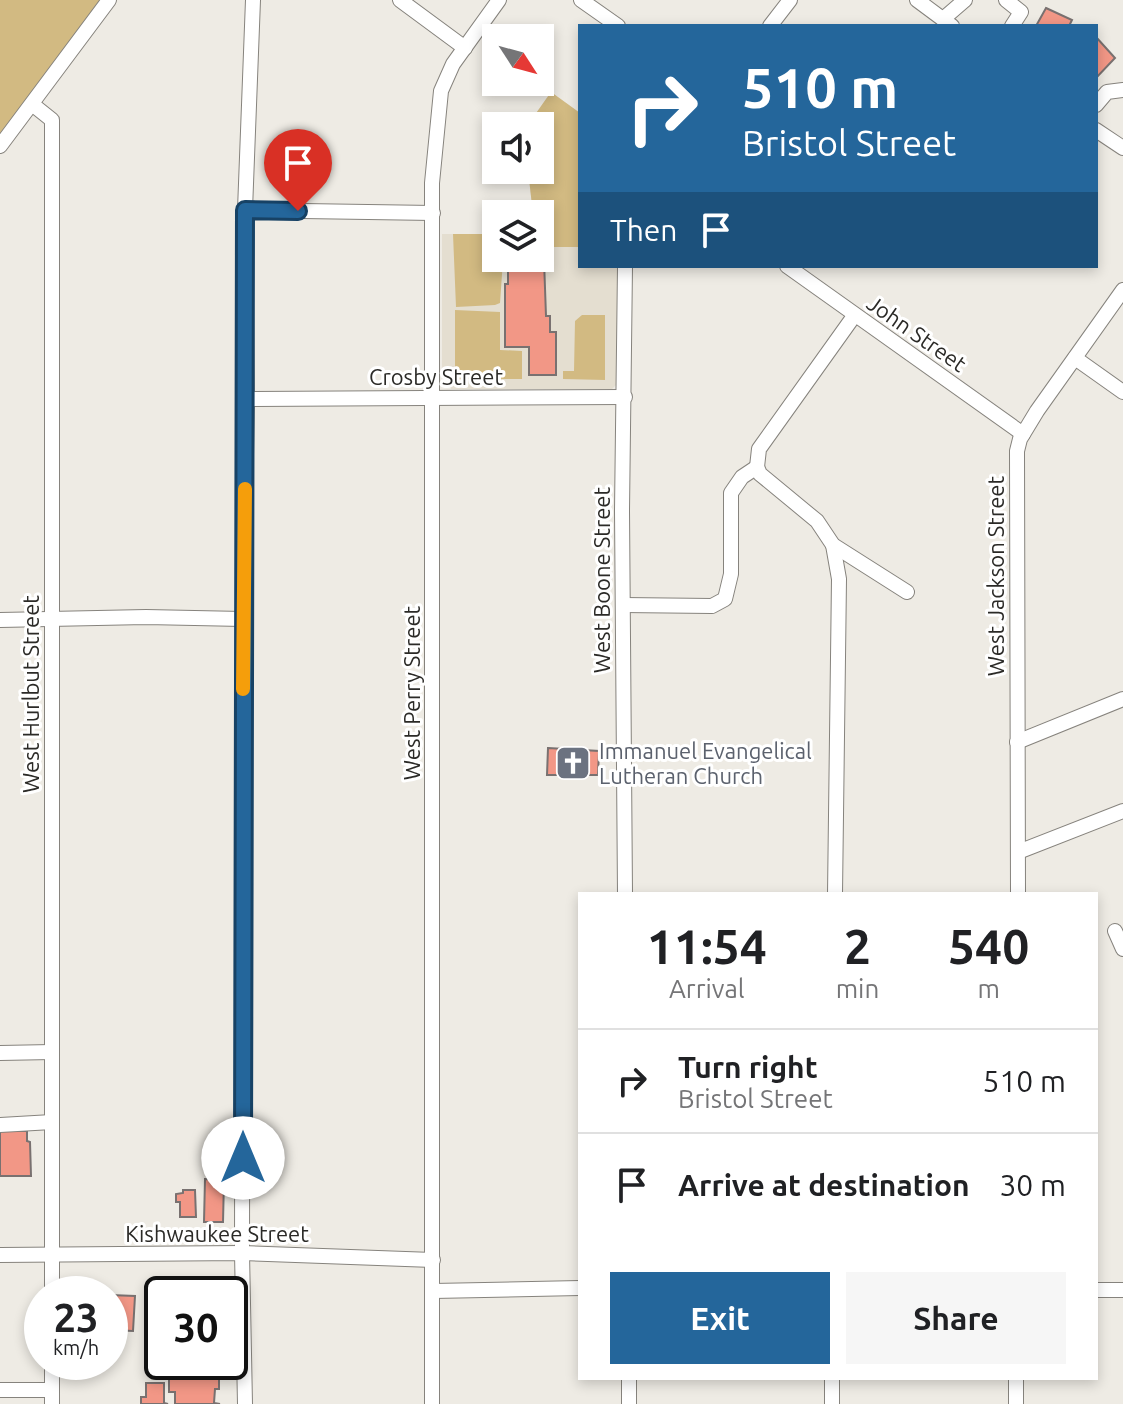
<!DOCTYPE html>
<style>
body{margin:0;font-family:Ubuntu,sans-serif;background:#f6f6f6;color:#202124;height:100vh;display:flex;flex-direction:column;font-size:30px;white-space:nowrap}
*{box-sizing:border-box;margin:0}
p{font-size:26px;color:#757577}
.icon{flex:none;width:44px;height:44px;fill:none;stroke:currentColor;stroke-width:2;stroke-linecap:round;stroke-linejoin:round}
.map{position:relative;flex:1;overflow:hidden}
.details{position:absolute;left:578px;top:892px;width:520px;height:488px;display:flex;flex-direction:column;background:#fff;border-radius:0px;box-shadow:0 4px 12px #0003}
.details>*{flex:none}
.banner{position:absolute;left:578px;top:24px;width:520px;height:244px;border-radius:0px;box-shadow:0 4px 12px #0003;background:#24669b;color:#fff;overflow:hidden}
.needle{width:52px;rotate:126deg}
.buttons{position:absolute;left:482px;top:24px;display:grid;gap:16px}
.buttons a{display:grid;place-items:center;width:72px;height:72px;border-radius:0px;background:#fff;box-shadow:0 4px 12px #0003;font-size:40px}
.speed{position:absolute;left:24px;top:1276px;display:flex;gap:16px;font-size:40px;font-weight:700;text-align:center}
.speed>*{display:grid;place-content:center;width:104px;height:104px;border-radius:50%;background:#fff;box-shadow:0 4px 12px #0003;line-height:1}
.speed small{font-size:20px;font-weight:400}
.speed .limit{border:4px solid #111;border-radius:12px;background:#fff;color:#111}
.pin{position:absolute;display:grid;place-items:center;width:68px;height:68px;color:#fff;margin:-82px -34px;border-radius:50% 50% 50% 0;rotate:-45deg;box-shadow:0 0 8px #0007}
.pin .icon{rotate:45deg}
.me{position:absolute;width:88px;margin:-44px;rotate:0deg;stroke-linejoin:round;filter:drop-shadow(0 0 6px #0008)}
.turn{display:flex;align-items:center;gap:28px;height:168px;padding:0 32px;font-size:36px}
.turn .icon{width:104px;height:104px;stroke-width:2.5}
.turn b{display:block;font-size:56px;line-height:68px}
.then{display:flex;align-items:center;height:76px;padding:0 32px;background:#0003;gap:16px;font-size:30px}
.eta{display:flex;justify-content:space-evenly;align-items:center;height:136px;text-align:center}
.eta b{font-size:48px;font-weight:700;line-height:56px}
.button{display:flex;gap:16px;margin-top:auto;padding:16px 32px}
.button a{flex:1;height:92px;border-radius:0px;background:#24669b;color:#fff;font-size:32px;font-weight:700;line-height:92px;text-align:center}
.button a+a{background:#f6f6f6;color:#202124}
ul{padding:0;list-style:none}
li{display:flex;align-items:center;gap:24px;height:104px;padding:0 32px;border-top:2px solid #e0e0e0}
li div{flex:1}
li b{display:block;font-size:30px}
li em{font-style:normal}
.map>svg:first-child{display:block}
.built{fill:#e4ded0}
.green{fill:#d2ba82}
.building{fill:#f29786;stroke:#797170;stroke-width:2}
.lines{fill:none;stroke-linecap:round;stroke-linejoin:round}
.minor-casing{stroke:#86837d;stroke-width:16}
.minor{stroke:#fff;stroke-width:14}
.route-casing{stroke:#174265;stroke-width:20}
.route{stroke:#24669b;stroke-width:14}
.slow{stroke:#f59e0b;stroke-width:14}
.labels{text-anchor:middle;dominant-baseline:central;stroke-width:6;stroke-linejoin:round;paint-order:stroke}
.street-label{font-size:22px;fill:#2b2a27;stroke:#fff}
.worship-label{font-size:22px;fill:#5b616d;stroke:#fff;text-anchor:start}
</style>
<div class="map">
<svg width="1123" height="1404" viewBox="0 0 1123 1404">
<rect width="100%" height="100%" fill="#eeebe4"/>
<polygon class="built" points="551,92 580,113 580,266 620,266 618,383 612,389 451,389 442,376 442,234 496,234 496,258 540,258 540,214 533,214 528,170 540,170 540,126 527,126"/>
<g class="green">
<polygon points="0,0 111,0 0,146"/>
<polygon points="551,92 580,113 580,247 540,247 540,214 533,214 528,170 540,170 540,126 527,126"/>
<polygon points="453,234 496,234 496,258 523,258 503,260 500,303 495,305 456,307"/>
<polygon points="455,310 500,312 500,350 522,351 522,379 455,379"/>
<polygon points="582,315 605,315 605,380 563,379 563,371 574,371 575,321"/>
</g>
<g class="building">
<polygon points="1046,8 1072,20 1069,26 1036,26"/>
<polygon points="1096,37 1115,58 1096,78"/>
<polygon points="544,260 546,316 550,316 550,332 556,332 556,375 529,375 529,347 505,347 505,284 508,284 508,265 530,264 530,261"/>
<polygon points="548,748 599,751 598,775 547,775"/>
<polygon points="0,1131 27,1131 27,1141 30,1142 31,1176 0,1176"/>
<polygon points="205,1179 224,1180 223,1222 204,1222"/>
<polygon points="183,1190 195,1190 196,1217 180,1217 180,1202 176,1202 176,1194 183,1193"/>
<polygon points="110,1295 135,1296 133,1331 110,1330"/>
<polygon points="169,1362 219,1362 219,1389 215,1389 214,1403 220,1404 175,1404 175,1392 169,1392"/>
<polygon points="146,1383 164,1383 164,1403 168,1404 141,1404 141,1397 146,1397"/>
</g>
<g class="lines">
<g class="minor-casing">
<g id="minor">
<polyline points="400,0 465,48"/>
<polyline points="581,0 618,26"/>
<polyline points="917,0 952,26"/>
<polyline points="1006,0 1021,12 1012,26"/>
<polyline points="943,19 965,0"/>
<polyline points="770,26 790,0"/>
<polyline points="32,104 52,120 52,1294"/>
<polyline points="1096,105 1107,92 1123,90"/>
<polyline points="1096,130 1123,148"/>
<polyline points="0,146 109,0"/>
<polyline points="245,210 433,213"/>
<polyline points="787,266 1023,434"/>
<polyline points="1075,358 1123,392"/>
<polyline points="247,399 625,397"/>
<polyline points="757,467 760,474 817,521 833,545 907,592"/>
<polyline points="757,467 759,449 854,316"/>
<polyline points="833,545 839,579 835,894"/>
<polyline points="623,605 712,606 725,599 731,574 731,493 742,477 757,467"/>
<polyline points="0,620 146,617 243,619"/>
<polyline points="1017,742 1123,699"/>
<polyline points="1018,852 1123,811"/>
<polyline points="625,894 622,511 625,266"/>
<polyline points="1018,894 1017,451 1020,439 1037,411 1123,290"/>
<polyline points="1115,931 1123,949"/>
<polyline points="0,1053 52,1052"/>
<polyline points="0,1125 52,1122"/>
<polyline points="0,1255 242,1253 433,1260"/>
<polyline points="176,1284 206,1284"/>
<polyline points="1096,1290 1123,1290"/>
<polyline points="433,1291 580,1288"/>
<polyline points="52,1362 52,1404"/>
<polyline points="1016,1378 1016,1404"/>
<polyline points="0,1390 52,1390"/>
<polyline points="245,1404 242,1253 243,619 247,399 245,210 253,0"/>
<polyline points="432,1404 432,183 441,91 453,64 499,0"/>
<polyline points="629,1404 629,1378"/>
<polyline points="832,1404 832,1378"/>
</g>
</g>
<use href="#minor" class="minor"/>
</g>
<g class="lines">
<g class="route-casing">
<polyline id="route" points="243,1158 245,210 298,211"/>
</g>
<use href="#route" class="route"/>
<polyline class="slow" points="243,689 245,489"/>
</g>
<defs>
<g id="church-square" transform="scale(1.8)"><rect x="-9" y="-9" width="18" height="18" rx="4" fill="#6b7280" stroke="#fff"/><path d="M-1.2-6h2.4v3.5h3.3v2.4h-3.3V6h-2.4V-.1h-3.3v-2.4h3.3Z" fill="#fff"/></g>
</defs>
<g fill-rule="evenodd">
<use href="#church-square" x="573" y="763"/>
</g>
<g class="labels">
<g class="street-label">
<text transform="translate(917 333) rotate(35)">John Street</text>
<text x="436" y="376">Crosby Street</text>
<text transform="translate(995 576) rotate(-90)">West Jackson Street</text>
<text transform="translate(601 580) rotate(-90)">West Boone Street</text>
<text transform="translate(411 693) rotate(-90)">West Perry Street</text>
<text transform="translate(30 694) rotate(-90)">West Hurlbut Street</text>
<text x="217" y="1233">Kishwaukee Street</text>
</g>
<g class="worship-label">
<text x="599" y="750">Immanuel Evangelical<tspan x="599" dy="25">Lutheran Church</tspan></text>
</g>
</g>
</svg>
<div class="buttons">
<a><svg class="needle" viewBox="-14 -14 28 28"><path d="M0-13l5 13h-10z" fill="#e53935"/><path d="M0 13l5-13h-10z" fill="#757577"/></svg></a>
<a><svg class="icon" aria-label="sound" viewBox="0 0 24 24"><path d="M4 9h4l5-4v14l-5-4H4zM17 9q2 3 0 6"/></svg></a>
<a><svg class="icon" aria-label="layers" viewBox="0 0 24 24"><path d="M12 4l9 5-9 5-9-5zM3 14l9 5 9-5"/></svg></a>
</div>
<div class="speed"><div>23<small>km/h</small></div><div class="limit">30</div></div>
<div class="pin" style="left:298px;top:211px;background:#d93025"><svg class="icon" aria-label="arrive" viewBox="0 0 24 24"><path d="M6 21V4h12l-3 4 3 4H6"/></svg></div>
<svg class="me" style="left:243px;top:1158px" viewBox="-20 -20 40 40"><circle r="19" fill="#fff"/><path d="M0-13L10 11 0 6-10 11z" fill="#24669b"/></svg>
<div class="banner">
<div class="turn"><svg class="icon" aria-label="right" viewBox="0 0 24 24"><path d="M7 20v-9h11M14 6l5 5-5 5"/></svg><div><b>510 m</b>Bristol Street</div></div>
<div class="then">Then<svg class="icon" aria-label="arrive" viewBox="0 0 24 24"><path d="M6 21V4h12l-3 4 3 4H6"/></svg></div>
</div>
<section class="details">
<div class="eta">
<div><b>11:54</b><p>Arrival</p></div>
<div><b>2</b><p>min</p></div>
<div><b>540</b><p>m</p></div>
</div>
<ul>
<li><svg class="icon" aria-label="right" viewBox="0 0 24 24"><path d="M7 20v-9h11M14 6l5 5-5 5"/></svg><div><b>Turn right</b><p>Bristol Street</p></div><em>510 m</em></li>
<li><svg class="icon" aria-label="arrive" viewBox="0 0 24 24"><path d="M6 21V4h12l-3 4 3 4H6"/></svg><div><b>Arrive at destination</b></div><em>30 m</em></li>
</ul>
<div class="button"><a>Exit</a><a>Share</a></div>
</section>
</div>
